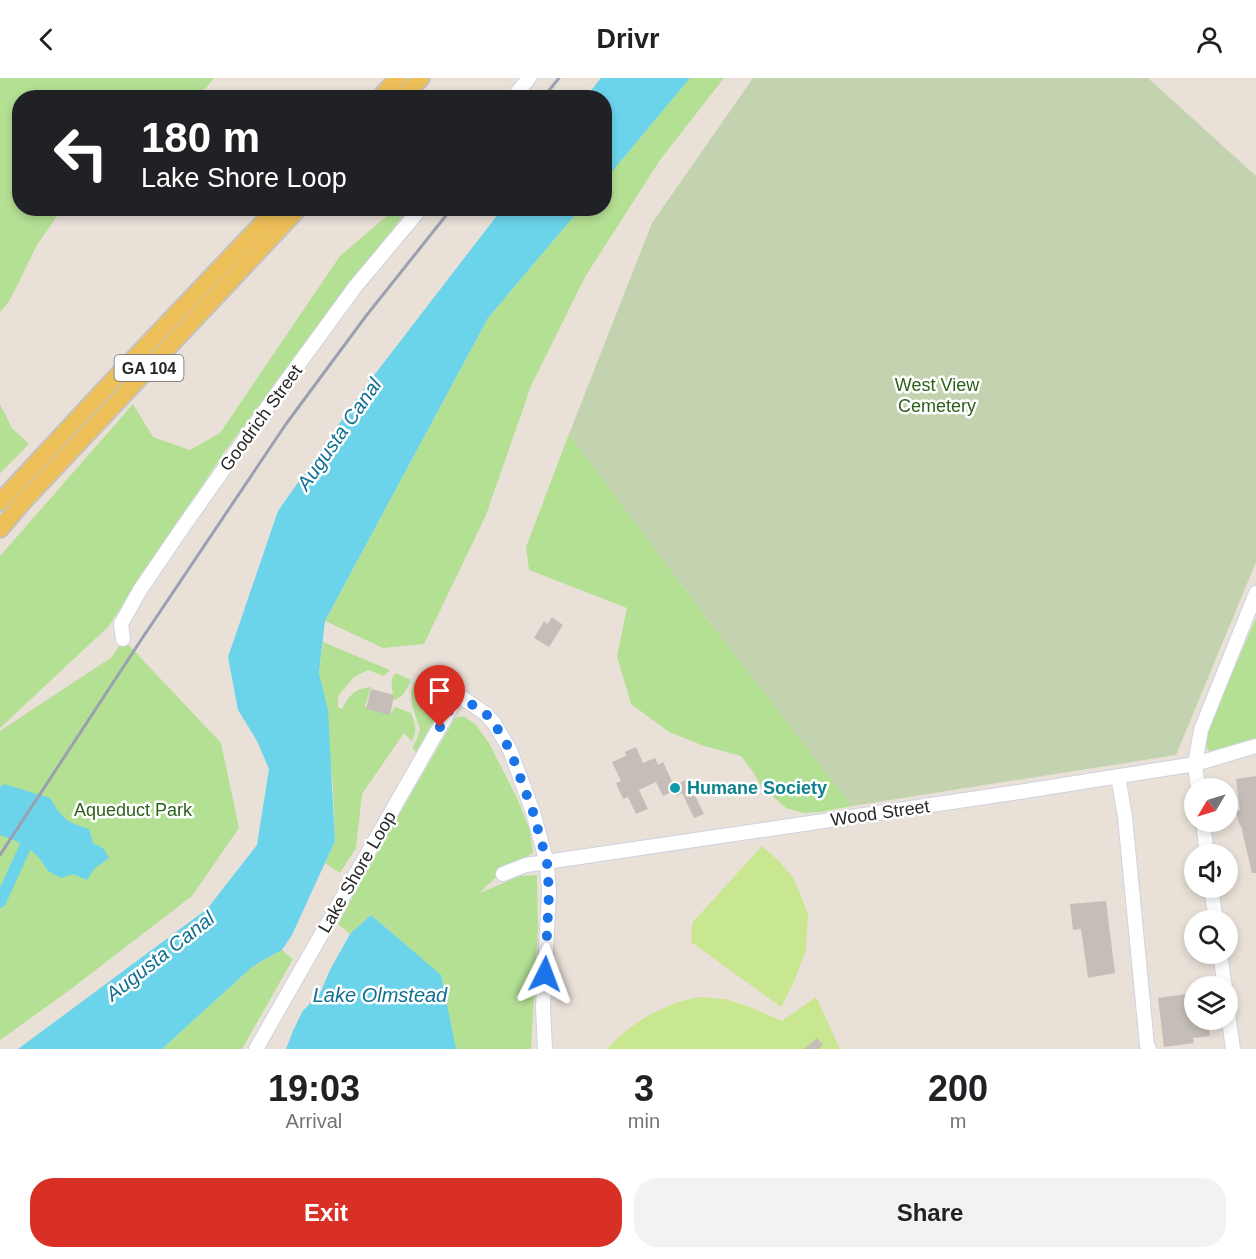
<!DOCTYPE html>
<style>
body{margin:0;font-family:Helvetica,sans-serif;background:#f2f2f2;color:#202124;height:100vh;display:flex;flex-direction:column;font-size:22px;white-space:nowrap}
*{box-sizing:border-box;margin:0}
p{font-size:20px;color:#757577}
.icon{flex:none;width:33px;height:33px;fill:none;stroke:currentColor;stroke-width:2;stroke-linecap:round;stroke-linejoin:round}
.map{position:relative;height:971px;overflow:hidden}
.details{display:flex;flex-direction:column;background:#fff;flex:1}
.details>*{flex:none}
.banner{position:absolute;left:12px;top:12px;width:600px;height:126px;border-radius:24px;box-shadow:0 3px 9px #0003;background:#202124;color:#fff;overflow:hidden}
.needle{width:39px;rotate:232deg}
.tools{position:absolute;left:1184px;top:700px;display:grid;gap:12px}
.tools a{display:grid;place-items:center;width:54px;height:54px;border-radius:50%;background:#fff;box-shadow:0 3px 9px #0003;font-size:30px}
.pin{position:absolute;display:grid;place-items:center;width:51px;height:51px;color:#fff;margin:-62px -26px;border-radius:50% 50% 50% 0;rotate:-45deg;box-shadow:0 0 6px #0007}
.pin .icon{rotate:45deg}
.me{position:absolute;width:66px;margin:-33px;rotate:3deg;stroke-linejoin:round;filter:drop-shadow(0 0 4px #0008)}
.turn{display:flex;align-items:center;gap:21px;height:126px;padding:0 30px;font-size:27px}
.turn .icon{width:78px;height:78px;stroke-width:2.5}
.turn b{display:block;font-size:42px;line-height:51px}
.eta{display:flex;justify-content:space-evenly;align-items:center;height:102px;text-align:center}
.eta b{font-size:36px;font-weight:700;line-height:42px}
.cta{display:flex;gap:12px;margin-top:auto;padding:12px 30px}
.cta a{flex:1;height:69px;border-radius:24px;background:#d93025;color:#fff;font-size:24px;font-weight:700;line-height:69px;text-align:center}
.cta a+a{background:#f2f2f2;color:#202124}
header{display:flex;justify-content:space-between;align-items:center;height:78px;padding:0 30px;background:#fff;font-size:27px;font-weight:700}
.map>svg:first-child{display:block}
.green{fill:#b4e094}
.cemetery{fill:#c4d3af}
.pitch{fill:#c9e790}
.water{fill:#6bd4eb}
.lines{fill:none;stroke-linecap:round;stroke-linejoin:round}
.canal{stroke:#6bd4eb;stroke-width:12}
.building{fill:#c5beb8}
.minor-casing{stroke:#cdd2e0;stroke-width:16}
.major-casing{stroke:#c3c3c3;stroke-width:20}
.minor{stroke:#fff;stroke-width:14}
.major{stroke:#edbf59;stroke-width:16}
.rail{stroke:#9ba0b1;stroke-width:3}
.route{stroke:#1a73e8;stroke-width:10;stroke-dasharray:0 18}
.culture-dot{fill:#0f9aa8;stroke:#fff;stroke-width:2}
.labels{text-anchor:middle;dominant-baseline:central;stroke-width:5;stroke-linejoin:round;paint-order:stroke}
.shield{fill:#fff;stroke:#686868;stroke-width:1.5}
.shield-label{font-size:16px;font-weight:bold;fill:#272727}
.park-label{font-size:18px;fill:#2e611a;stroke:#fff}
.street-label{font-size:18px;fill:#272727;stroke:#fff}
.culture-label{font-size:18px;font-weight:bold;fill:#0d838f;stroke:#fff;text-anchor:start}
.water-label{font-size:20px;font-style:italic;fill:#0f7092;stroke:#fff}
</style>
<header><svg class="icon" aria-label="back" viewBox="0 0 24 24"><path d="M15 5l-7 7 7 7"/></svg>Drivr<svg class="icon" aria-label="person" viewBox="0 0 24 24"><circle cx="12" cy="8" r="4"/><path d="M4 21q1-7 8-7t8 7"/></svg></header>
<div class="map">
<svg width="1256" height="971" viewBox="0 0 1256 971">
<rect width="100%" height="100%" fill="#e9e1d8"/>
<g class="green">
<polygon points="0,0 214,0 198,19 20,20 20,130 62,131 37,167 10,222 0,234"/>
<polygon points="690,0 724,0 660,82 585,199 531,308 486,437 424,566 383,570 325,543 488,240 580,131 604,130 605,102"/>
<polygon points="395,131 408,131 225,373 108,549 0,650 0,478 133,326 153,359 190,372 220,355 340,178"/>
<polygon points="0,326 12,350 29,366 0,395"/>
<polygon points="569,356 709,543 852,728 820,734 803,735 786,730 761,708 753,694 741,678 704,668 669,654 631,626 617,578 627,530 529,492 526,469"/>
<polygon points="1256,540 1256,661 1210,673 1202,666"/>
<polygon points="123,561 221,665 239,750 192,818 67,914 0,962 0,755 4,706 0,709 0,653 112,579"/>
<path d="M 323,564 L 390,592 L 384,598 L 368,592 L 354,599 L 338,618 L 338,629 L 342,631 C 350,616 354,611 371,609 L 365,629 L 391,635 L 395,629 L 411,635 C 415,645 418,653 412,663 L 404,655 L 362,716 L 356,770 L 340,795 L 325,785 L 335,763 L 333,706 L 319,595 Z"/>
<path d="M 396,595 L 411,602 C 407,610 403,622 392,622 C 395,611 387,604 396,595 Z"/>
<polygon points="420,600 443,611 445,614 440,624 443,626 416,674 412,670 417,661 420,651 412,628 411,614 414,604"/>
<path d="M 463,638 L 475,646 L 489,665 L 518,722 L 530,753 L 533,775 C 513,786 495,798 480,815 L 520,798 L 537,797 L 538,850 L 531,971 L 455,971 L 440,897 L 371,837 L 350,856 L 338,846 L 370,787 L 455,640 Z"/>
<polygon points="282,872 293,881 242,971 162,971 252,889 265,881"/>
</g>
<polygon class="cemetery" points="753,0 1148,0 1256,98 1256,484 1176,677 852,728 719,556 569,356 652,145"/>
<g class="pitch">
<polygon points="762,768 779,783 794,801 808,836 806,872 794,904 781,929 691,864 692,845"/>
<path d="M 699,919 L 725,921 L 750,929 L 782,943 L 816,919 L 840,971 L 607,971 C 624,952 647,936 671,927 C 680,923 690,921 699,919 Z"/>
</g>
<g class="water">
<polygon points="601,0 690,0 605,102 604,20 586,19"/>
<polygon points="502,131 580,131 488,240 325,543 319,595 328,632 335,763 292,857 282,872 265,881 252,889 162,971 18,971 207,831 257,767 269,691 257,663 238,632 228,579 278,433 365,309"/>
<path d="M 4,706 L 50,720 C 62,740 66,744 89,751 L 93,765 L 104,771 L 109,780 L 94,791 L 87,802 L 73,796 L 61,800 L 48,793 L 40,781 L 26,767 L 0,757 L 0,709 Z"/>
<polygon points="371,837 441,897 456,971 286,971 293,953 302,934 321,913 330,892 350,856"/>
</g>
<g class="lines">
<polyline class="canal" points="0,824 32,754"/>
</g>
<g class="building">
<polygon points="552,539 563,547 549,569 534,560 544,543 547,546"/>
<polygon points="371,611 394,617 390,637 366,631"/>
<polygon points="636,669 643,685 655,680 658,687 663,684 674,708 687,701 704,736 694,740 682,715 676,718 674,713 663,718 656,704 639,712 648,731 636,736 628,719 623,721 616,705 621,703 612,684 626,678 625,674"/>
<polygon points="1256,698 1256,795 1252,795 1241,748 1240,748 1236,733 1240,732 1236,701"/>
<polygon points="1106,823 1115,895 1088,900 1081,851 1073,852 1070,826"/>
<polygon points="1187,916 1188,923 1194,922 1194,942 1208,942 1210,958 1193,960 1194,965 1164,969 1158,920"/>
<polygon points="817,960 823,967 818,971 804,971"/>
</g>
<g class="lines">
<g class="minor-casing">
<g id="minor">
<polyline points="513,20 529,0"/>
<polyline points="123,561 121,546 140,512 183,449 271,324 355,209 421,130"/>
<polyline points="1118,698 1125,739 1147,967 1149,971"/>
<polyline points="1198,711 1195,686 1201,652 1256,515"/>
<polyline points="1203,744 1207,777"/>
<polyline points="503,796 526,787 1019,714 1195,686 1256,668"/>
<polyline points="1211,810 1216,843"/>
<polyline points="1220,876 1225,909"/>
<polyline points="1227,928 1233,971"/>
<polyline points="256,971 458,617 486,636 494,645 510,672 533,734 547,785 549,815 543,929 545,971"/>
</g>
</g>
<g class="major-casing">
<g id="major">
<polyline points="380,20 398,0"/>
<polyline points="402,20 421,0"/>
<polyline points="0,424 103,313 277,130"/>
<polyline points="0,451 22,425 299,130"/>
</g>
</g>
<use href="#minor" class="minor"/>
<use href="#major" class="major"/>
<g class="rail">
<polyline points="543,20 559,0"/>
<polyline points="0,777 143,559 286,346 366,238 452,130"/>
</g>
</g>
<g class="lines">
<polyline class="route" points="440,649 458,617 486,636 494,645 510,672 533,734 547,784 549,815 545,896"/>
</g>
<circle class="culture-dot" cx="675" cy="710" r="6"/>
<g class="labels">
<rect class="shield" x="114.5" y="277" width="69" height="26" rx="4.5"/>
<g class="shield-label">
<text x="149" y="290">GA 104</text>
</g>
<g class="park-label">
<text x="937" y="307">West View<tspan x="937" dy="21">Cemetery</tspan></text>
<text x="133" y="732">Aqueduct Park</text>
</g>
<g class="street-label">
<text transform="translate(261 340) rotate(-54)">Goodrich Street</text>
<text transform="translate(880 735) rotate(-8)">Wood Street</text>
<text transform="translate(357 794) rotate(-60)">Lake Shore Loop</text>
</g>
<g class="culture-label">
<text x="687" y="710">Humane Society</text>
</g>
<g class="water-label">
<text transform="translate(339 356) rotate(-55)">Augusta Canal</text>
<text transform="translate(160 878) rotate(-38)">Augusta Canal</text>
<text x="380" y="917">Lake Olmstead</text>
</g>
</g>
</svg>
<div class="tools">
<a><svg class="needle" viewBox="-14 -14 28 28"><path d="M0-13l5 13h-10z" fill="#e53935"/><path d="M0 13l5-13h-10z" fill="#757577"/></svg></a>
<a><svg class="icon" aria-label="sound" viewBox="0 0 24 24"><path d="M4 9h4l5-4v14l-5-4H4zM17 9q2 3 0 6"/></svg></a>
<a><svg class="icon" aria-label="search" viewBox="0 0 24 24"><circle cx="10" cy="10" r="6"/><path d="M15 15l6 6"/></svg></a>
<a><svg class="icon" aria-label="layers" viewBox="0 0 24 24"><path d="M12 4l9 5-9 5-9-5zM3 14l9 5 9-5"/></svg></a>
</div>
<div class="pin" style="left:440px;top:649px;background:#d93025"><svg class="icon" aria-label="arrive" viewBox="0 0 24 24"><path d="M6 21V4h12l-3 4 3 4H6"/></svg></div>
<svg class="me" style="left:545px;top:896px" viewBox="-20 -20 40 40"><path d="M0-17L14 15 0 8-14 15z" fill="#1a73e8" stroke="#fff" stroke-width="4"/></svg>
<div class="banner">
<div class="turn"><svg class="icon" aria-label="left" viewBox="0 0 24 24"><path d="M17 20v-9H6M10 6l-5 5 5 5"/></svg><div><b>180 m</b>Lake Shore Loop</div></div>
</div>
</div>
<section class="details">
<div class="eta">
<div><b>19:03</b><p>Arrival</p></div>
<div><b>3</b><p>min</p></div>
<div><b>200</b><p>m</p></div>
</div>
<div class="cta"><a>Exit</a><a>Share</a></div>
</section>
